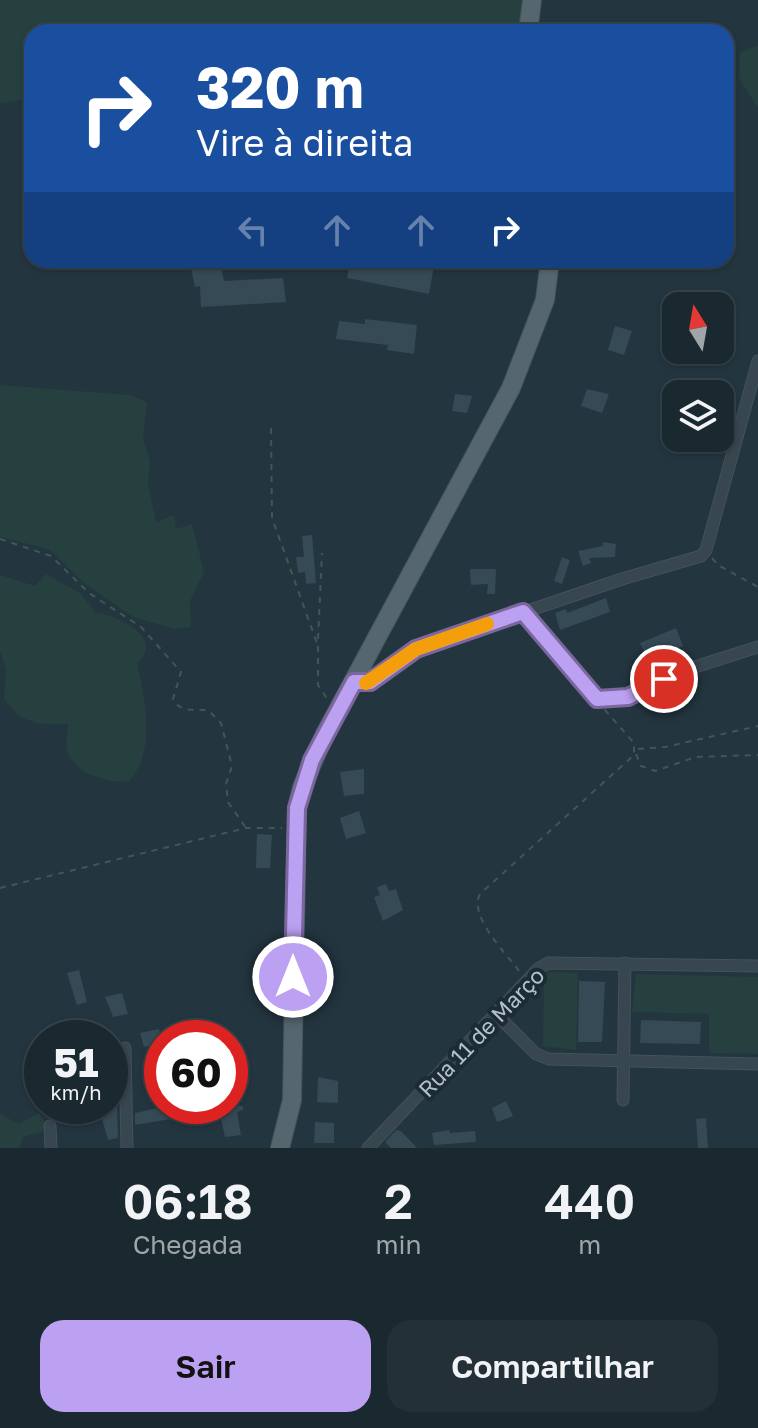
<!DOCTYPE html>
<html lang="pt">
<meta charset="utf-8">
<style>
body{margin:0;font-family:"Golos Text",sans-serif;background:#233037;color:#f1f3f6;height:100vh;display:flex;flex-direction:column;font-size:30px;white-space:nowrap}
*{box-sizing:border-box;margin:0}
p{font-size:26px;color:#9fa6aa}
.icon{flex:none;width:44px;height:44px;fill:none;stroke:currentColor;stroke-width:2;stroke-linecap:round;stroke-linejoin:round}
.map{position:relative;height:1148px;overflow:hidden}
.side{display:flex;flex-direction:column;background:#1a282f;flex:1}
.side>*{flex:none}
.guide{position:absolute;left:24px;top:24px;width:710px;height:244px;border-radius:24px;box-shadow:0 2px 6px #0004,0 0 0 2px #38444b;background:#1a4fa0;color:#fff;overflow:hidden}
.needle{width:52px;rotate:349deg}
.fabs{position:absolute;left:662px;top:292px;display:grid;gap:16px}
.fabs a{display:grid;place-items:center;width:72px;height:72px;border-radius:16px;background:#1a282f;box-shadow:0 2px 6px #0004,0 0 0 2px #38444b;font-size:40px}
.speed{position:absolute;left:24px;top:1020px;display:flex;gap:16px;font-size:40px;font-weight:700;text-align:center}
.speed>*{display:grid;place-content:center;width:104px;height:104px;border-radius:50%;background:#1a282f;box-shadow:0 2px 6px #0004,0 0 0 2px #38444b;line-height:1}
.speed small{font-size:20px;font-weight:400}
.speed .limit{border:12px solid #d22;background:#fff;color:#111}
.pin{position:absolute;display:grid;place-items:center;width:68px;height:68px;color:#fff;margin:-34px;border:4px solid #fff;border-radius:50%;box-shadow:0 2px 8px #0007}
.me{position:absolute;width:88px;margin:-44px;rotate:0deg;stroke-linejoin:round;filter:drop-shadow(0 0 6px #0008)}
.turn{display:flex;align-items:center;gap:28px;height:168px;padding:0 40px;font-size:36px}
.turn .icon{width:104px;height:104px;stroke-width:2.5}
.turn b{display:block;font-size:56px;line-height:68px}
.lanes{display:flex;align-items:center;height:76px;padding:0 40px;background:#0003;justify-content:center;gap:40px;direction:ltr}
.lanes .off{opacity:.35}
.eta{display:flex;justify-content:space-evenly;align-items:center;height:136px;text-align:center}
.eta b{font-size:48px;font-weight:600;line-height:56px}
.action{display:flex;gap:16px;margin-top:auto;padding:16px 40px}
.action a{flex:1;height:92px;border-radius:24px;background:#bca0f2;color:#111;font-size:32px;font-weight:600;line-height:92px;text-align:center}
.action a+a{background:#233037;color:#f1f3f6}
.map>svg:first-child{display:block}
.green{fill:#25403e}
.building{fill:#354a55}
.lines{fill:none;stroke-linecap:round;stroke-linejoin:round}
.street-casing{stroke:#43525b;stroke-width:13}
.primary-casing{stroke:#43525b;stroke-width:20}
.path{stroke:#3e5855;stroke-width:2;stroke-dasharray:6 6;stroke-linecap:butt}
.street{stroke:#37464f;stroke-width:11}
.primary{stroke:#55666f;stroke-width:18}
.route-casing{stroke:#7a689d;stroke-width:20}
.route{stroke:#bca0f2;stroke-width:14}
.slow{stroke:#f59e0b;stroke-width:14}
.labels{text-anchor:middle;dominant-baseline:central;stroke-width:8;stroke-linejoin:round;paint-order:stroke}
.street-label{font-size:22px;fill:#b3c1ca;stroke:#1c2b34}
</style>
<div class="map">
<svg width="758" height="1148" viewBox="0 0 758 1148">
<rect width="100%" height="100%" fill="#23353f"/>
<g class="green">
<polygon points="0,0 526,0 521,32 32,32 32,99 0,103"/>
<polygon points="758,45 758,108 739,78 740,53"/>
<polygon points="0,385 129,395 147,402 143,438 150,462 148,484 156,522 174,515 176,529 192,524 204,572 190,601 191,627 175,629 133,617 84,583 49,549 0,537"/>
<path d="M 46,574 L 80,593 L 96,613 C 117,614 166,639 137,663 C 145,700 157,752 128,782 C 106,781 75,776 67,750 C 65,742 68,732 68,724 C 40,725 19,724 4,698 L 6,669 L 0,651 L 0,575 L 35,586 Z"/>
<polygon points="548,972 578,973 576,1050 543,1046 544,977"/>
<polygon points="636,974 758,977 758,1054 709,1053 709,1014 632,1012"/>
<polygon points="39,1113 46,1124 42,1132 23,1137 20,1148 0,1148 0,1114 19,1124"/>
</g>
<g class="building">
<polygon points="332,260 435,260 429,294 347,278 349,268 331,264"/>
<polygon points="220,263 224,281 283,278 286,302 201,307 200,286 195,287 191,268"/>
<polygon points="365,319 417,325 414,354 387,350 388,345 336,339 339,321 365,324"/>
<polygon points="615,326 632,331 624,355 608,350"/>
<polygon points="587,389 609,394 602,413 581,406"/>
<polygon points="455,394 472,396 467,413 452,411"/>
<polygon points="312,535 316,583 306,584 305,572 298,573 296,557 304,557 302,536"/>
<polygon points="603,542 616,544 615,557 589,558 591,563 583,566 578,551 603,546"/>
<polygon points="562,557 570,560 562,584 554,581"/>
<polygon points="470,569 496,569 495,594 487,594 488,584 471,585"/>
<polygon points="606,598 610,612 560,630 555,613 566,609 567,613"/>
<polygon points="676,628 683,646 648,660 640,643"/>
<polygon points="364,769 364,794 344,796 340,772"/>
<polygon points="359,811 366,833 346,839 340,818"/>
<polygon points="257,834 272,835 270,868 256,868"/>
<polygon points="386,884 389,891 396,889 403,910 383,921 374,897 380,895 377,887"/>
<polygon points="79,970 87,1002 77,1005 67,973"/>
<polygon points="579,981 605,982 602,1042 578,1042"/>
<polygon points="122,993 128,1014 113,1017 105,997"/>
<polygon points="641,1020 701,1022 700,1044 640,1043"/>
<polygon points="159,1029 162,1043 144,1047 140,1033"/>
<polygon points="318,1077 338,1081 338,1103 317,1102"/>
<polygon points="506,1101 513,1116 497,1122 492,1108"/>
<polygon points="117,1105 118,1138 108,1140 99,1108"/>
<polygon points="167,1106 171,1119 135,1125 135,1113"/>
<polygon points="218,1106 243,1106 243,1110 237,1112 241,1135 225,1137"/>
<polygon points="706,1118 708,1148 698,1148 696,1119"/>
<polygon points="315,1122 334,1123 334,1143 314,1143"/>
<polygon points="396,1130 401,1131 417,1148 391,1148 385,1142"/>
<polygon points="449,1130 450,1133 475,1131 476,1142 434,1145 432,1133"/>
</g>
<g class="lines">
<g class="street-casing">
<g id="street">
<polyline points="523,612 597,699 628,697 682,671 758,647"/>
<polyline points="354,682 370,682 416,649 622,579 701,556 706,550 758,361"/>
<polyline points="496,1014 536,1054 549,1059 758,1064"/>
<polyline points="125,1048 127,1148"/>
<polyline points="623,1100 625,963"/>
<polyline points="50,1126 51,1148"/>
<polyline points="368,1148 538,969 548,963 758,966"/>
</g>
</g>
<g class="primary-casing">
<g id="primary">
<polyline points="528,32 532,0"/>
<polyline points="280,1148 292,1100 297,808 302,787 325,734 511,388 545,300 550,260"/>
</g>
</g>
<g class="path">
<polyline points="271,428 272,518 318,646"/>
<path d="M 0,539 L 51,556 L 89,593 L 141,627 L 181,672 L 173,699 C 182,715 194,707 209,711 L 221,723 L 232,766 L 226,784 L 228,802 L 246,828"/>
<polyline points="712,558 718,565 758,587"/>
<polyline points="318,639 322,553"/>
<polyline points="318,646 318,685 328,700"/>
<polyline points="638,749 665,747 758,726"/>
<polyline points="636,754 641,766 655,771 696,757 758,755"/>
<polyline points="0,888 246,828 282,828"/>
<path d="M 519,971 C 506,953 468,916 480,894 L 634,755 L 634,743 L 604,709"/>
</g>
<use href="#street" class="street"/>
<use href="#primary" class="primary"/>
</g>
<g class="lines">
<g class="route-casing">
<polyline id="route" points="293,977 297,808 312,760 354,682 370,682 416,649 523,612 597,699 628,697 664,679"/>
</g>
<use href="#route" class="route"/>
<polyline class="slow" points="366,683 416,649 487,624"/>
</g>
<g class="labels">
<g class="street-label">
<text transform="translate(481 1032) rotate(-46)">Rua 11 de Março</text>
</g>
</g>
</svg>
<div class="fabs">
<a><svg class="needle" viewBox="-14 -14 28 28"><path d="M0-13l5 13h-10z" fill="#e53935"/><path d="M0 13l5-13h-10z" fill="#9fa6aa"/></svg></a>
<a><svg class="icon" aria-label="layers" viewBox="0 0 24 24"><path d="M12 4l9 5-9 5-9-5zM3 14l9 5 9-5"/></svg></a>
</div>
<div class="speed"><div>51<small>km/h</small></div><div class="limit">60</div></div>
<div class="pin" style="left:664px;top:679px;background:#d93025"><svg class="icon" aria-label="arrive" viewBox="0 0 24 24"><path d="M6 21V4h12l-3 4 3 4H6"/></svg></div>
<svg class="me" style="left:293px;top:977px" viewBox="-20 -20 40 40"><circle r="17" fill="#bca0f2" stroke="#fff" stroke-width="3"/><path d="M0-11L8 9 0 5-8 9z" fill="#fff"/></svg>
<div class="guide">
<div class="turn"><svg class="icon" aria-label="right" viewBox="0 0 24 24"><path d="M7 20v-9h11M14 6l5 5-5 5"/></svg><div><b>320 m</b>Vire à direita</div></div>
<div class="lanes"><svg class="icon off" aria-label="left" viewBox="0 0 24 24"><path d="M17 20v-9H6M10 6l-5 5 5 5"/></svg><svg class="icon off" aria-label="ahead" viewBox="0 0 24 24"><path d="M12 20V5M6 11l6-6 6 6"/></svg><svg class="icon off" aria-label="ahead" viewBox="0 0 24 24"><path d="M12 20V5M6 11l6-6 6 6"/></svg><svg class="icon" aria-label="right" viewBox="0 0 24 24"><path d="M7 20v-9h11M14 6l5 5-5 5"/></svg></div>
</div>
</div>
<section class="side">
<div class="eta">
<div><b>06:18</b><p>Chegada</p></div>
<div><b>2</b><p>min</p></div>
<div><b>440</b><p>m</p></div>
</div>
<div class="action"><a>Sair</a><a>Compartilhar</a></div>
</section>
